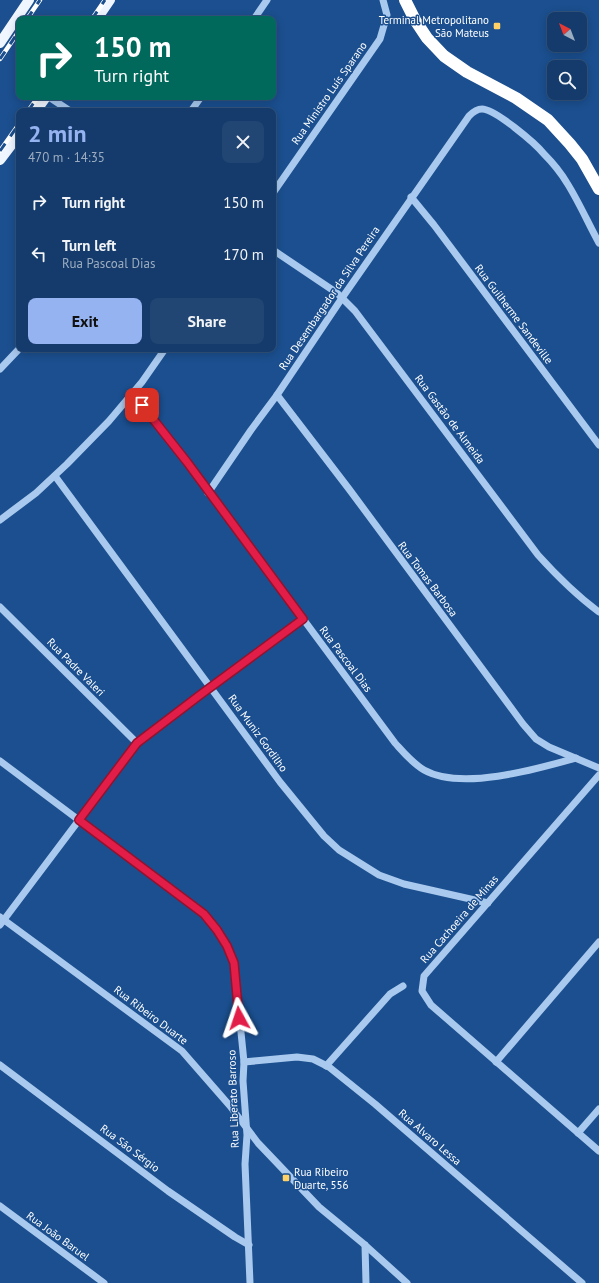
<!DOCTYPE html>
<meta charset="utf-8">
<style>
body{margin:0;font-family:"PT Sans",sans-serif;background:#214673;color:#f1f3f6;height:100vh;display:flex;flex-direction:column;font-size:15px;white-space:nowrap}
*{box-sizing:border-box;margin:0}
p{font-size:13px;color:#9dadc1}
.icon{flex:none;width:22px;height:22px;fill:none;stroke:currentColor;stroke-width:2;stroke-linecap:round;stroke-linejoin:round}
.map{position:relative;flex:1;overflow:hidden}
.side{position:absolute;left:16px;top:108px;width:260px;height:244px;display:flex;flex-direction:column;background:#143b6b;border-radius:8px;box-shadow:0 2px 10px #0003,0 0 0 1px #33557e}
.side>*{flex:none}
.hud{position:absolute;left:16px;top:16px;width:260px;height:84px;border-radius:8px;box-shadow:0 2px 10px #0003,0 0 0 1px #33557e;background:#00695c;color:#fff;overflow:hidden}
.needle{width:26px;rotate:318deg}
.controls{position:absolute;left:547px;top:12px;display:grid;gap:8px}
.controls a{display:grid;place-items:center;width:40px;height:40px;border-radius:8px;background:#143b6b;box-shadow:0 2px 10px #0003,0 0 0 1px #33557e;font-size:20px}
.pin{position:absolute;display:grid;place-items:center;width:34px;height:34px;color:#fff;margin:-17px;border-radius:8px;box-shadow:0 2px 6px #0006}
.me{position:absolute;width:44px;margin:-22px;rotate:355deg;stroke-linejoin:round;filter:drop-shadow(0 0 3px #0008)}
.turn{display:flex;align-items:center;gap:14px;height:84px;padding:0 12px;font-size:18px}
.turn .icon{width:52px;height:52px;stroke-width:2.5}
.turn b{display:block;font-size:28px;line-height:34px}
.round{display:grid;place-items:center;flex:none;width:42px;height:42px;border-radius:8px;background:#214673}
.headline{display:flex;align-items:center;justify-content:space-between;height:68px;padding:0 12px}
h1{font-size:24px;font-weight:600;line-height:30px;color:#95b2f1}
.button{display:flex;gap:8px;margin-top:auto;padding:8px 12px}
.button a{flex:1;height:46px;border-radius:8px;background:#95b2f1;color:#111;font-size:16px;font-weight:600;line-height:46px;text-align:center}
.button a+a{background:#214673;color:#f1f3f6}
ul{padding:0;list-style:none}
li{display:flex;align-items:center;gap:12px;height:52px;padding:0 12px}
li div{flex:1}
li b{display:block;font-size:15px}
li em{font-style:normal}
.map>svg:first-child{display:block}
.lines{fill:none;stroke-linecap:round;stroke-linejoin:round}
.minor{stroke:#a9c9ee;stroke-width:7}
.major{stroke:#f0f6ff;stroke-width:10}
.highway{stroke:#fff;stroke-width:12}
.rail-casing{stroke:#fff;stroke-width:4.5}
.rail{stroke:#1b4f8f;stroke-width:3;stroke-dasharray:9;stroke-linecap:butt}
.route-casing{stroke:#92132f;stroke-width:10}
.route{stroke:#e11d48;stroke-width:7}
.poi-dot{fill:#ffd166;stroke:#1b4f8f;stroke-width:1.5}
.labels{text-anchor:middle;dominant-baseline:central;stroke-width:3;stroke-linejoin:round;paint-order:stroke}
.poi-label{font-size:11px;fill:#fff;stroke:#1b4f8f;text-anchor:end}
.street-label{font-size:11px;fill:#fff;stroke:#1b4f8f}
</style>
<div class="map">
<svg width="599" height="1283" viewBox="0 0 599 1283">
<rect width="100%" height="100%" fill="#1b4f8f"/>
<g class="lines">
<g class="minor">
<polyline points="254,19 267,0"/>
<polyline points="49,97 70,111"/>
<polyline points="191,111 201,97"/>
<polyline points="273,193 380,39 387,15 383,0"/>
<polyline points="411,197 434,225 599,445"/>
<path d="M 273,250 L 337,293 L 355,311 L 538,555 C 557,576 576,595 599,612"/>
<polyline points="0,369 19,349"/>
<path d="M 133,394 L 187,462 L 395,743 C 404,753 412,763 424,770 C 461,791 537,769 576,758"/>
<polyline points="277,395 349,489 523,724 536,739 549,747 599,768"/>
<polyline points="55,476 280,782 324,836 339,850 379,875 404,884 488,903"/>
<path d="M 208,493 L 251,430 L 277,395 L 342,298 L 469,116 C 473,112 477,109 482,109 C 495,109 535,143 544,154 C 552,162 561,173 567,183 C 579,202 588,223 599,243"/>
<polyline points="0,520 36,493 67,464 109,421 142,382 165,349"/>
<polyline points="0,607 137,743"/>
<polyline points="0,761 204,914 217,930 227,946 234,963 244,1062 243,1081 247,1135 245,1164 250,1283"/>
<polyline points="599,775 424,976 422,991 431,1005 599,1151"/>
<polyline points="0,917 182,1051 230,1106 258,1143 319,1207 365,1245 407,1283"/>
<polyline points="0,925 137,743 211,687 303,619"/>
<polyline points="244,1062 297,1057 313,1059 329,1067 375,1104 582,1283"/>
<polyline points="496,1062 599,942"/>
<polyline points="0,1065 168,1191 235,1237 249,1245"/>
<polyline points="326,1066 390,994 403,986"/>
<polyline points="578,1133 599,1109"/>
<polyline points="0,1206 104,1283"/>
<polyline points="365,1245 366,1283"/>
</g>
<g class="major">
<polyline points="97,19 110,0"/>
<polyline points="0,43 29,0"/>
<polyline points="36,111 46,97"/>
<polyline points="0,160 19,135"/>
</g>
<polyline class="highway" points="405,0 415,20 427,38 444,56 467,72 516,98 548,120 570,144 582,159 599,189"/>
<g class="rail-casing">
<g id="rail">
<polyline points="27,19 40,0"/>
<polyline points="92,19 105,0"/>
<polyline points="0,59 19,31"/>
<polyline points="28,111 38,97"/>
<polyline points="0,151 19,124"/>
</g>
</g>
<use href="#rail" class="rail"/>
</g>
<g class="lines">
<g class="route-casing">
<polyline id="route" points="142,405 187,462 303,619 200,695 137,743 79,820 204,914 217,930 227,946 234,963 239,1018"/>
</g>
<use href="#route" class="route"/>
</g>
<g class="poi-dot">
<rect x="493" y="22" width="8" height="8" rx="2"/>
<rect x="282" y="1174" width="8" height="8" rx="2"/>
</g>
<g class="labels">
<g class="poi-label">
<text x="489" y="20">Terminal Metropolitano<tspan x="489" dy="13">São Mateus</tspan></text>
<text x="294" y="1172" text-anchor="start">Rua Ribeiro<tspan x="294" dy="13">Duarte, 556</tspan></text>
</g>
<g class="street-label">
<text transform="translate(329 93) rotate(-55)">Rua Ministro Luís Sparano</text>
<text transform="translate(329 298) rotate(-56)">Rua Desembargador da Silva Pereira</text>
<text transform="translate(514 314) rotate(53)">Rua Guilherme Sandeville</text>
<text transform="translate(450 419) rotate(53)">Rua Gastão de Almeida</text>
<text transform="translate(428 579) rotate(53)">Rua Tomas Barbosa</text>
<text transform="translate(346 659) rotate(53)">Rua Pascoal Dias</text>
<text transform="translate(76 667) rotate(45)">Rua Padre Valeri</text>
<text transform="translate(258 733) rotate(54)">Rua Muniz Gordilho</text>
<text transform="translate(459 919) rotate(-49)">Rua Cachoeira de Minas</text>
<text transform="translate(151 1015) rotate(37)">Rua Ribeiro Duarte</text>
<text transform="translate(233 1099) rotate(-92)">Rua Liberato Barroso</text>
<text transform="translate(430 1137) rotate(41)">Rua Alvaro Lessa</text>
<text transform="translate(130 1148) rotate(37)">Rua São Sérgio</text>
<text transform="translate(58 1236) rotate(36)">Rua João Baruel</text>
</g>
</g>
</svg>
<div class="controls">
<a><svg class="needle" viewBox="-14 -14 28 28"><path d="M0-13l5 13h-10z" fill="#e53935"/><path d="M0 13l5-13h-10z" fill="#9dadc1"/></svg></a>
<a><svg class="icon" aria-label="search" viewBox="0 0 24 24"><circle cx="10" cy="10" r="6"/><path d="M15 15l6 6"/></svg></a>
</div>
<div class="pin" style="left:142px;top:405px;background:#d93025"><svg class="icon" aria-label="arrive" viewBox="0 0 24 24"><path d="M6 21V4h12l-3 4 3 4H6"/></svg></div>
<svg class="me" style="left:239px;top:1018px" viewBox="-20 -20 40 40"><path d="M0-17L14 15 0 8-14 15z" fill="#e11d48" stroke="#fff" stroke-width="4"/></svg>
<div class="hud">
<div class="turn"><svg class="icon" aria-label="right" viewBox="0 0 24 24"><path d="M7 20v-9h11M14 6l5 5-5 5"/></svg><div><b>150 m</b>Turn right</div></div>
</div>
<section class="side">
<div class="headline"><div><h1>2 min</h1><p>470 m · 14:35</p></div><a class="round"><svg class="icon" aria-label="close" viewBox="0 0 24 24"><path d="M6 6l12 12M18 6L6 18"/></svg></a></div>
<ul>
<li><svg class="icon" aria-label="right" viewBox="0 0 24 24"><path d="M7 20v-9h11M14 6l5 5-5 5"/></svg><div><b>Turn right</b></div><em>150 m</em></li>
<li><svg class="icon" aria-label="left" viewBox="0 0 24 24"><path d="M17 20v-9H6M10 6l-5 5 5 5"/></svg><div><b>Turn left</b><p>Rua Pascoal Dias</p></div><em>170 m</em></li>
</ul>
<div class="button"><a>Exit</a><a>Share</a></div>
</section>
</div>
